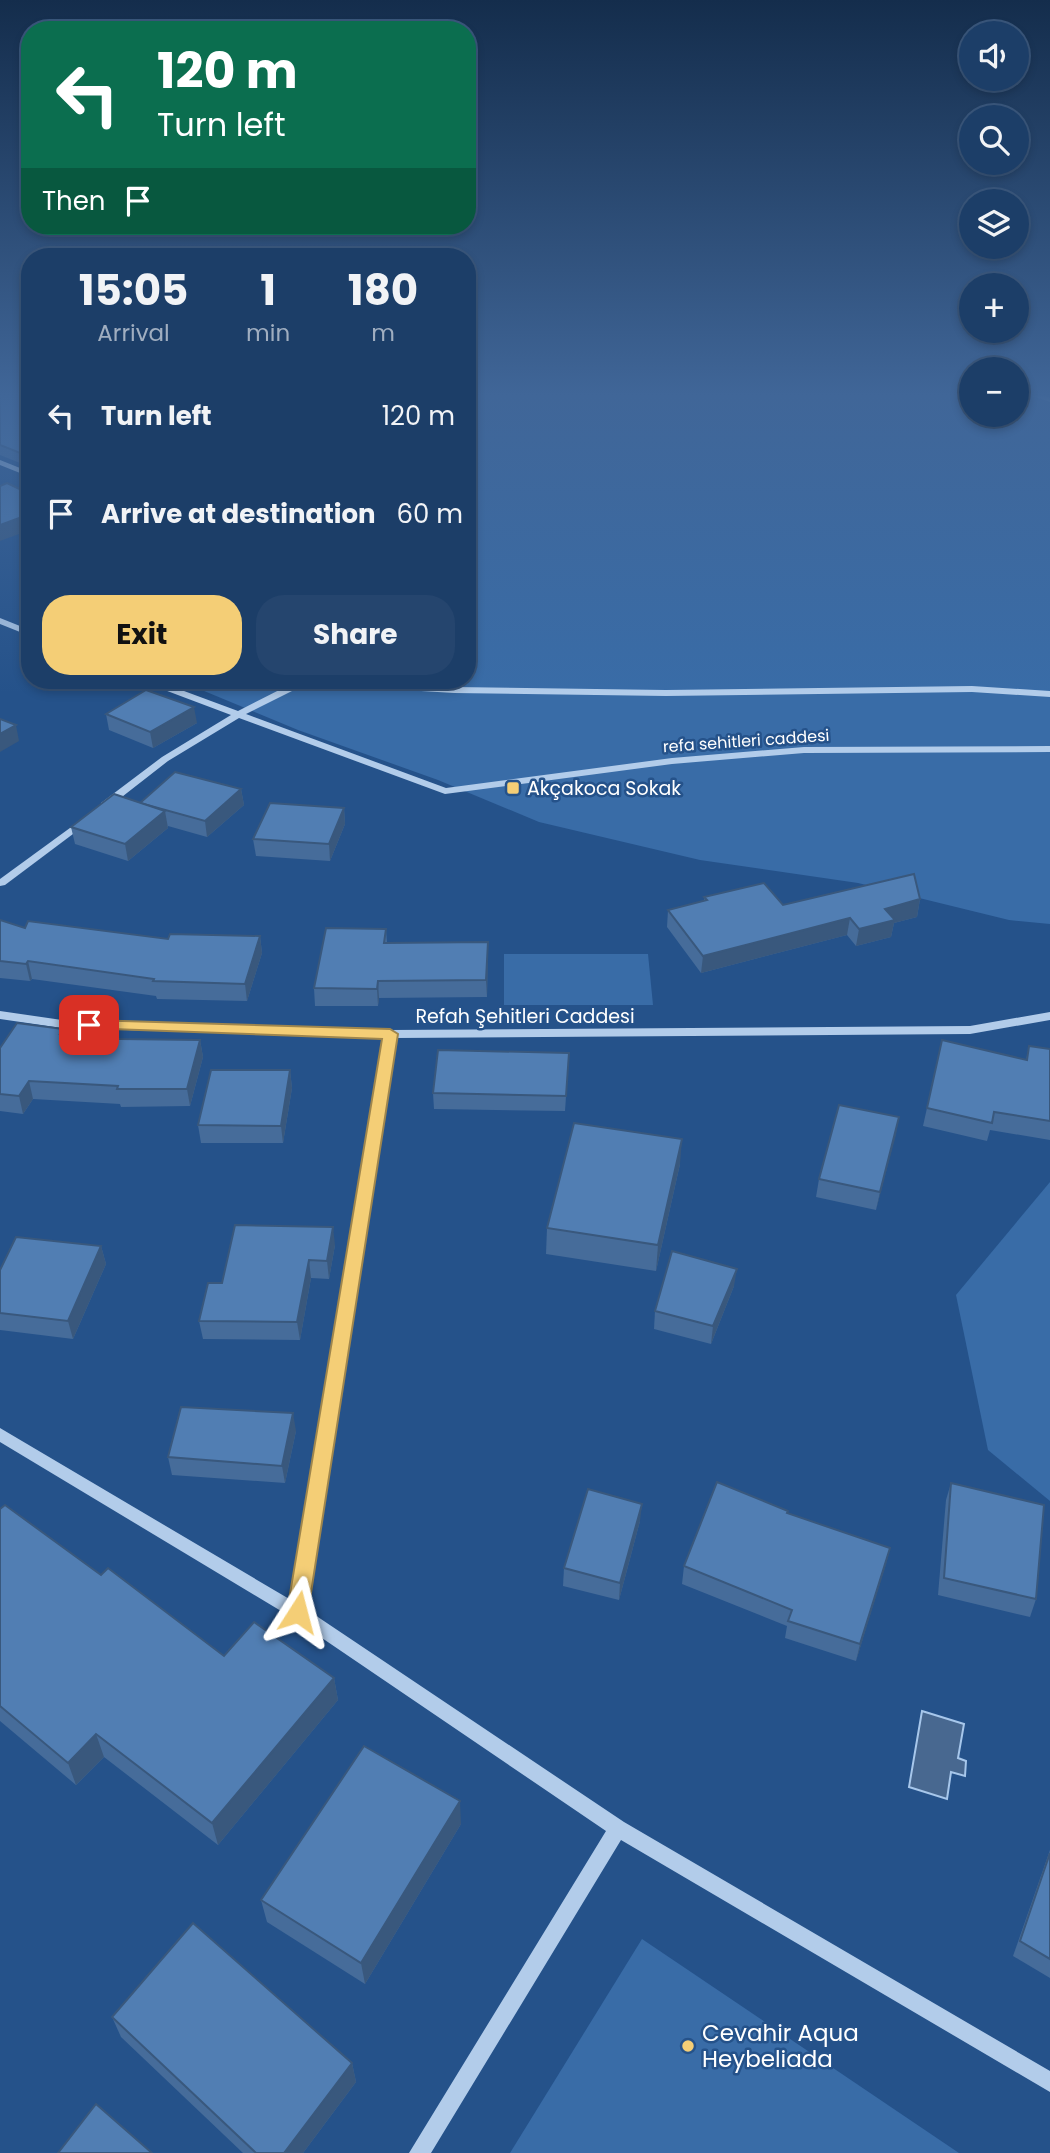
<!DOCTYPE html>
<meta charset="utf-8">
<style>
body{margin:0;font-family:Poppins,sans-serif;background:#25456e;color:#f1f3f6;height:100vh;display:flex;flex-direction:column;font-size:26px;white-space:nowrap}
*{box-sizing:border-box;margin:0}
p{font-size:23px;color:#a0aec0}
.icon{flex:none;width:38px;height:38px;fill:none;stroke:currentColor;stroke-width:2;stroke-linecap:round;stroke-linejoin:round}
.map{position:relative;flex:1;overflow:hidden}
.details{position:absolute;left:21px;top:248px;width:455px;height:441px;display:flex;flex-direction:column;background:#1c3e68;border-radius:28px;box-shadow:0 4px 10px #0003,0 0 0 2px #3a577c}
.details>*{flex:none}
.banner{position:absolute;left:21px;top:21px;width:455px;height:214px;border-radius:28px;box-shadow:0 4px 10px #0003,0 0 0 2px #3a577c;background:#0b6e4f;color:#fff;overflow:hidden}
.buttons{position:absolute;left:959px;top:21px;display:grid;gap:14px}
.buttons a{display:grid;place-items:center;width:70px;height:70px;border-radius:50%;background:#1c3e68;box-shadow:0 4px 10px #0003,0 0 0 2px #3a577c;font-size:35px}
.pin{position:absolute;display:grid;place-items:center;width:60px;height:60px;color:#fff;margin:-30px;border-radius:14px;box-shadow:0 4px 10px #0006}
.me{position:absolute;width:77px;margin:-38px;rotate:9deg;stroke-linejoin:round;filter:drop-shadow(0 0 5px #0008)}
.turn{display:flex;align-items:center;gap:24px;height:147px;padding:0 21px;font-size:32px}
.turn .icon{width:91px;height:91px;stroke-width:2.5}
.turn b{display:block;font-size:49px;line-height:60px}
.then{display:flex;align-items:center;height:66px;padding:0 21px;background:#0003;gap:14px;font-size:26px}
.eta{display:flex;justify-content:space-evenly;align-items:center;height:119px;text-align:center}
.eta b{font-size:42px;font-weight:700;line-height:49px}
.button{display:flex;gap:14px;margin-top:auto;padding:14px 21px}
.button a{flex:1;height:80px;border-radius:28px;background:#f4ce76;color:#111;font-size:28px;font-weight:700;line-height:80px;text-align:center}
.button a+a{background:#25456e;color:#f1f3f6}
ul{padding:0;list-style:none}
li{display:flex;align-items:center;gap:21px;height:98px;padding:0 21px}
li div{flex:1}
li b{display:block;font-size:26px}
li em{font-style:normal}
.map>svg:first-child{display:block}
.green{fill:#396ca7}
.water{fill:#486890;stroke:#a7c7eb;stroke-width:2}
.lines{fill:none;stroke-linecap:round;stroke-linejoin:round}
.minor{fill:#b2ccea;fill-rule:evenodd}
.wall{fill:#466c9a}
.shaded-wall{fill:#39587d}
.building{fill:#517eb3;stroke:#39587d;stroke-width:2}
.route{fill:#f4ce76;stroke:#9f864d;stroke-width:2}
.poi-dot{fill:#f4ce76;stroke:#25528a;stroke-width:2.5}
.labels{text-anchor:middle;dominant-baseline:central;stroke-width:5;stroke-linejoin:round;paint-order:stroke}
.far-street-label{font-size:16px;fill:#fff;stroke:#25528a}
.poi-label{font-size:19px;fill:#fff;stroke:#25528a;text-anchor:start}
.street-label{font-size:19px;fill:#fff;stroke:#25528a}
.near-poi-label{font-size:23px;fill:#fff;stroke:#25528a;text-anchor:start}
</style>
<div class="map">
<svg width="1050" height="2153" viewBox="0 0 1050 2153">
<rect width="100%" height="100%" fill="#25528a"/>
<g class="green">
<polygon points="467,392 971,392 971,415 1017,415 1017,392 1050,392 1050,924 1009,920 858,883 700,860 539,822 438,780 298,730 180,681 467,681"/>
<polygon points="504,954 648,954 653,1005 504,1005"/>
<polygon points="1050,1182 1050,1501 988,1450 956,1295"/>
<polygon points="642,1939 959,2153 510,2153"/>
</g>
<polygon class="water" points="922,1711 964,1724 958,1758 966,1761 965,1776 951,1772 947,1799 909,1787"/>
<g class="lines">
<g class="minor">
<polygon points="1021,392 1031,392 1050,398 1050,402"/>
<polygon points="0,460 30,472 30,477 0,465"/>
<polygon points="0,618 30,630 30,636 0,624"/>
<polygon points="145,681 157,681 238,711 297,681 343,681 454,687 666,690 972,686 1050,691 1050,697 972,692 666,696 454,693 306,684 246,714 446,788 672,758 804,747 1050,746 1050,752 804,753 672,764 445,794 239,718 168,761 109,807 101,807 101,803 162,757 231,715 146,683"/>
<polygon points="85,817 89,818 89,822 5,885 0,886 0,879"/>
<polygon points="0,1011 62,1020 390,1030 970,1026 1050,1012 1050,1020 970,1034 395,1038 306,1609 624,1822 1050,2071 1050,2092 621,1840 431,2153 409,2153 606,1831 291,1617 0,1442 0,1428 291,1600 383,1038 62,1028 0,1019"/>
</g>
</g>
<g class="wall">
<polygon points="0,392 30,392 30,467 0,455"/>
<polygon points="106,714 197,723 153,748 109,730"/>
<polygon points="241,789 244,805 207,837 168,826 168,828 128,861 75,844 71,827 140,803"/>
<polygon points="344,808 345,824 330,861 256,856 253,839"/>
<polygon points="704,897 783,905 920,899 917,917 894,923 891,937 856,946 847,935 701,973 667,927 668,910 704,901"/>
<polygon points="0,920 25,928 168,939 260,936 262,953 247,1001 157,999 156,996 32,979 30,981 0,978"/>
<polygon points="386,929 387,943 488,942 487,997 379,998 378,1006 315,1006 314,988"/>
<polygon points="63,1029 65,1035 120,1039 200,1040 203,1057 190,1106 121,1107 120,1104 33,1099 23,1114 0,1111 0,1048"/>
<polygon points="942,1040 1026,1060 1029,1046 1050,1049 1050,1140 990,1130 987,1141 923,1126"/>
<polygon points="569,1053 565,1111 434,1109 433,1093"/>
<polygon points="290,1070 292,1088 283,1143 201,1143 198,1125"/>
<polygon points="899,1117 876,1210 816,1197 819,1179"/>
<polygon points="680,1164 656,1271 546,1254 547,1228"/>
<polygon points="335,1245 329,1279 311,1278 300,1340 203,1339 199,1321 222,1283"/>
<polygon points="101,1246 106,1264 73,1339 0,1330 0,1270"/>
<polygon points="734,1286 711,1344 654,1329 655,1311"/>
<polygon points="296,1431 285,1483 172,1475 168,1457"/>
<polygon points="951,1483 1036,1599 1030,1617 938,1595 946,1500"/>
<polygon points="0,1509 224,1656 334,1678 338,1700 218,1845 104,1757 76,1785 0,1721"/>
<polygon points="788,1511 788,1514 890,1548 856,1661 785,1638 787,1626 682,1584 684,1566"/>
<polygon points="640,1521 619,1600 563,1586 564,1568"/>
<polygon points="461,1824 365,1984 267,1922 261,1900"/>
<polygon points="1050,1850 1050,1978 1013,1956"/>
<polygon points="112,2017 352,2063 356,2082 303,2153 243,2153 121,2037"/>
</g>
<g class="shaded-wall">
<polygon points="30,514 30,530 0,541 0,525"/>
<polygon points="194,707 197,723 153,748 150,732"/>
<polygon points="16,725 19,741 0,752 0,734"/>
<polygon points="241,789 244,805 207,837 205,821"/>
<polygon points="344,808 345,824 330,861 329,844"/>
<polygon points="165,811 168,828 128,861 125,844"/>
<polygon points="920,899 917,917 894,923 891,937 856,946 859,929 885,909"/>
<polygon points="850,918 847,935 701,973 703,956"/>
<polygon points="260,936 262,953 247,1001 245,984"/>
<polygon points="488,942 488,959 487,997 486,980"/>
<polygon points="28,961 32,979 30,981 26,964"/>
<polygon points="378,981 379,998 378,1006 377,989"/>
<polygon points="200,1040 203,1057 190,1106 187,1089"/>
<polygon points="290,1070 292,1088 283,1143 281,1126"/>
<polygon points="29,1081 33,1099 23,1114 19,1096"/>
<polygon points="899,1117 896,1135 876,1210 880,1192"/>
<polygon points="682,1139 680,1164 656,1271 658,1245"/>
<polygon points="333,1227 335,1245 329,1279 327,1261"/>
<polygon points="101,1246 106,1264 73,1339 68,1321"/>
<polygon points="309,1260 311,1278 300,1340 297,1322"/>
<polygon points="737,1269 734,1286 711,1344 713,1326"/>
<polygon points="293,1413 296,1431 285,1483 282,1466"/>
<polygon points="642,1504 640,1521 619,1600 620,1583"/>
<polygon points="890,1548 886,1565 856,1661 860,1644"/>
<polygon points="334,1678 338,1700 218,1845 212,1823"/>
<polygon points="96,1734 104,1757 76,1785 68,1763"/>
<polygon points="460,1801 461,1824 365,1984 361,1963"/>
<polygon points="352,2063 356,2082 303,2153 284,2153"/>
</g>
<g class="building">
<polygon points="0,392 30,392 30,457 0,445"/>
<polygon points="7,483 30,494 30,514 0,525 0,486"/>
<polygon points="146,690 194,707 150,732 106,714"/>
<polygon points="0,719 16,725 0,734"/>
<polygon points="175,772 241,789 205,821 140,803"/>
<polygon points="114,794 165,811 125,844 71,827"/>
<polygon points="270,803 344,808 329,844 253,839"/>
<polygon points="914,874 920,899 885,909 895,920 859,929 850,918 703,956 668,910 707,900 704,897 764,883 783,905"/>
<polygon points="0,920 25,928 28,921 168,939 170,934 260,936 245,984 153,981 154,979 28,961 26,964 0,961"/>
<polygon points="326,928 386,929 384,943 488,942 486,980 378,981 377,989 314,988"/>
<polygon points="17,1023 63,1029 60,1034 120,1039 200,1040 187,1089 117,1089 118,1086 29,1081 19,1096 0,1094 0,1048"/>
<polygon points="942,1040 1027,1060 1029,1046 1050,1049 1050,1121 994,1112 992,1123 927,1108"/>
<polygon points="438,1050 569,1053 566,1096 433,1093"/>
<polygon points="211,1070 290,1070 281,1126 198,1125"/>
<polygon points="839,1105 899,1117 880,1192 819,1179"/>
<polygon points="574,1123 682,1139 658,1245 547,1228"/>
<polygon points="235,1225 333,1227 327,1261 309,1260 297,1322 199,1321 208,1283 222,1283"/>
<polygon points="16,1237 101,1246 68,1321 0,1313 0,1270"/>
<polygon points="672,1251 737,1269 713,1326 655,1311"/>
<polygon points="181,1407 293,1413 282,1466 168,1457"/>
<polygon points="717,1482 788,1511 787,1513 890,1548 860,1644 788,1621 792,1610 684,1566"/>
<polygon points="951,1483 1044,1505 1036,1599 944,1578"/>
<polygon points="588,1489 642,1504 620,1583 564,1568"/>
<polygon points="5,1505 101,1575 108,1568 224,1656 254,1622 334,1678 212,1823 96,1734 68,1763 0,1706 0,1509"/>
<polygon points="364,1746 460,1801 361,1963 261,1900"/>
<polygon points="1050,1853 1050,1959 1020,1941"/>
<polygon points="193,1923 352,2063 284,2153 256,2153 112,2017"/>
<polygon points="96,2104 152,2153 58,2153"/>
</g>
<linearGradient id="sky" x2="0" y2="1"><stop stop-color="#142d4c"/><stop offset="0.57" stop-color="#406698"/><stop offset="1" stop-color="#406698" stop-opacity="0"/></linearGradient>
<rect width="1050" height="693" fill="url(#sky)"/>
<polygon class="route" points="89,1020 390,1029 398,1034 308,1612 305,1619 298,1622 290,1619 287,1612 382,1039 84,1028 82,1025 84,1021"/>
<g class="poi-dot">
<rect x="506" y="781" width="14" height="14" rx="3.5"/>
<circle cx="688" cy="2046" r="7"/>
</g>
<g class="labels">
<g class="far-street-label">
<text transform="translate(746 741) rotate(-4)">refa sehitleri caddesi</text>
</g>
<g class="poi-label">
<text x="527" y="788">Akçakoca Sokak</text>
</g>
<g class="street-label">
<text x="525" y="1016">Refah Şehitleri Caddesi</text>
</g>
<g class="near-poi-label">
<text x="702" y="2033">Cevahir Aqua<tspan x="702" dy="26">Heybeliada</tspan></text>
</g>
</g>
</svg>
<div class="buttons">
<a><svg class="icon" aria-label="sound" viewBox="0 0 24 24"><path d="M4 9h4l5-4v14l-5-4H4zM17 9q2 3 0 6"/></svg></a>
<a><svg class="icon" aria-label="search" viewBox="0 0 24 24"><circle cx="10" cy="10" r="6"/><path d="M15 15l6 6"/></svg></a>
<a><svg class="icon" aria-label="layers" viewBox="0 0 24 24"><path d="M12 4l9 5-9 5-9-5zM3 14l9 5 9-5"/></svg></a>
<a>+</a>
<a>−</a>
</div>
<div class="pin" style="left:89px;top:1025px;background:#d93025"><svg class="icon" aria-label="arrive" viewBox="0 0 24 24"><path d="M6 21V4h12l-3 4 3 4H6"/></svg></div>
<svg class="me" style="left:298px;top:1612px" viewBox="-20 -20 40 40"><path d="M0-17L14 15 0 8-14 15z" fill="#f4ce76" stroke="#fff" stroke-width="4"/></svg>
<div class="banner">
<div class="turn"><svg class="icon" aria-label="left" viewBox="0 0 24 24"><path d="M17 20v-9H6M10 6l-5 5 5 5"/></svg><div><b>120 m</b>Turn left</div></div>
<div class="then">Then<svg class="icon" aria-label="arrive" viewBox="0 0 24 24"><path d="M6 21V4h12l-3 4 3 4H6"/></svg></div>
</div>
<section class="details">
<div class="eta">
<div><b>15:05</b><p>Arrival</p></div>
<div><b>1</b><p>min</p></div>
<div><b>180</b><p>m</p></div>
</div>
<ul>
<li><svg class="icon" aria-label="left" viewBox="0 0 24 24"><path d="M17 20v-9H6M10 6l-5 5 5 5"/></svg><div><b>Turn left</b></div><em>120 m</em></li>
<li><svg class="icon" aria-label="arrive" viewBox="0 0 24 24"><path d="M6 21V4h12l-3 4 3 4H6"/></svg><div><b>Arrive at destination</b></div><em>60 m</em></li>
</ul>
<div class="button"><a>Exit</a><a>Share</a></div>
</section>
</div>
